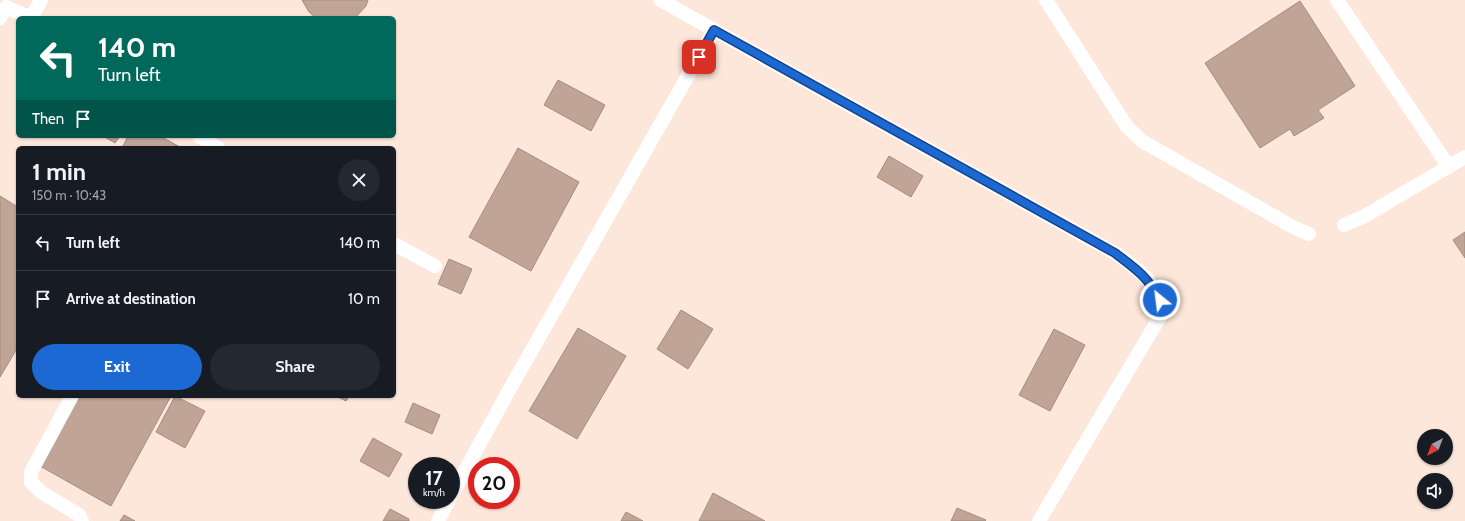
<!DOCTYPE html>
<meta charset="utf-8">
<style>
body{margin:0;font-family:Cabin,sans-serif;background:#242831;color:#f1f3f6;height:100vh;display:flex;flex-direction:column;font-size:15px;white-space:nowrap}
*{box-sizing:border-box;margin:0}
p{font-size:13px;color:#9ea1a6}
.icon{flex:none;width:22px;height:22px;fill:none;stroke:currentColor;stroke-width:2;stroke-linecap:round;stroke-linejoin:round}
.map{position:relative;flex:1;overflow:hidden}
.sheet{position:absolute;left:16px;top:146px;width:380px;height:252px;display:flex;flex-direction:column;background:#171b24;border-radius:6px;box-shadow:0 1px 3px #0004}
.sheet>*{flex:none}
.banner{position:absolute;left:16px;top:16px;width:380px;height:122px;border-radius:6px;box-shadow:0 1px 3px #0004;background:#00695c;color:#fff;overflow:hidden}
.needle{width:26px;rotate:222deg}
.tools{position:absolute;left:1417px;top:429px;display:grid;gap:8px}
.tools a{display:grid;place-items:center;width:36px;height:36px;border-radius:50%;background:#171b24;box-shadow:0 1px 3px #0004;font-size:20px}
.speed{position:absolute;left:408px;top:457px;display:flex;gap:8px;font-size:20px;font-weight:700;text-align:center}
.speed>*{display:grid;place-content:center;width:52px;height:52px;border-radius:50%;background:#171b24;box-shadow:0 1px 3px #0004;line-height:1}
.speed small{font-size:10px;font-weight:400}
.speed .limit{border:6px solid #d22;background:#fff;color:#111}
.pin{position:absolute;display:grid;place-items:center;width:34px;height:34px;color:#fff;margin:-17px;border-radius:8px;box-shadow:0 2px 6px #0006}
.me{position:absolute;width:44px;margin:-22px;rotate:331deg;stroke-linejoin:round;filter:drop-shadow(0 0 3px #0008)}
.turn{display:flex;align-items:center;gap:14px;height:84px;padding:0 16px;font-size:18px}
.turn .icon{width:52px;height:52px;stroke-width:2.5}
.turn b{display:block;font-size:28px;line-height:34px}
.then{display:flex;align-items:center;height:38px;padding:0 16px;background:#0003;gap:8px;font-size:15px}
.round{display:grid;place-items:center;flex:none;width:42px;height:42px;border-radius:21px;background:#242831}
.head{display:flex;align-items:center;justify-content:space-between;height:68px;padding:0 16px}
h1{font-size:24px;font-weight:700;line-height:30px}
.cta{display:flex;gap:8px;margin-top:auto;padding:8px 16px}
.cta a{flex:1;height:46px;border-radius:24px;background:#1d69d4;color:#fff;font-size:16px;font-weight:700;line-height:46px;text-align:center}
.cta a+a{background:#242831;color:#f1f3f6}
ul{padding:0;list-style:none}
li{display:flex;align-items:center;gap:12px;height:56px;padding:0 16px;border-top:1px solid #363941}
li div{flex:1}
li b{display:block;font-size:15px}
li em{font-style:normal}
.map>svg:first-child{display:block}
.building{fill:#c0a496;stroke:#a78c7f}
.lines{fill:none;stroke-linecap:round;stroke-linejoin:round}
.service{stroke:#fff;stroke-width:14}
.route-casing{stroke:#13448a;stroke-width:10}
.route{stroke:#1d69d4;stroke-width:7}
</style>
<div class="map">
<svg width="1465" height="521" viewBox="0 0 1465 521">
<rect width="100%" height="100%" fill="#fde6da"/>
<g class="building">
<polygon points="302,0 368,0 366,6 355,18 316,18 309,12"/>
<polygon points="1300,1 1355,86 1318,110 1324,118 1294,136 1290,129 1260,148 1205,63"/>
<polygon points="558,80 605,105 591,131 544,105"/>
<polygon points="103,136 120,136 115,143"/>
<polygon points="128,136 160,136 180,147 122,148"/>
<polygon points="518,148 579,182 531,271 469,237"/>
<polygon points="889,156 923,176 911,197 877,177"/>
<polygon points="0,196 18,207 18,347 0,377"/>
<polygon points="1465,232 1465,258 1453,240"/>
<polygon points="449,259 472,269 461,294 438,284"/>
<polygon points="681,310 713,329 688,369 657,349"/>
<polygon points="578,328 626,356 577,439 529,411"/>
<polygon points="1054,329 1085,345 1050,411 1019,395"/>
<polygon points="78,396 171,396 111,506 40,466"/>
<polygon points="175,396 205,411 185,448 156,432"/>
<polygon points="336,396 349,396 346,401"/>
<polygon points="413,403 440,415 432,434 405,422"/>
<polygon points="373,438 402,454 389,477 360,461"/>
<polygon points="713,493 765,521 699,521"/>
<polygon points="957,508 986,520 985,521 951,521"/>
<polygon points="390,509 409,519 409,521 383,521"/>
<polygon points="626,512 643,521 621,521"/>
<polygon points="124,515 135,521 120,521"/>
</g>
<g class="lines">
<g class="service">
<path d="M 660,0 L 1115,253 C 1140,271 1158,281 1161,315 L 1039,521"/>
<polyline points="1046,0 1127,127 1142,141 1293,227 1309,234"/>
<polyline points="1337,0 1449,167"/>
<polyline points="0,18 6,7 31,18 41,0"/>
<polyline points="199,136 218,148"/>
<polyline points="1344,225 1363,217 1465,157"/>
<polyline points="394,244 435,266"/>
<polyline points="72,396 31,472 31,482 41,492 79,515 82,521"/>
<polyline points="451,496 508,392 714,30"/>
<polyline points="438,521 449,500"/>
</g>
</g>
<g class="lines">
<g class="route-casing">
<path id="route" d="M 699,57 L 714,30 L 1115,253 C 1136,269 1147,276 1160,300"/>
</g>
<use href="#route" class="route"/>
</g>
</svg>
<div class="tools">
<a><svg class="needle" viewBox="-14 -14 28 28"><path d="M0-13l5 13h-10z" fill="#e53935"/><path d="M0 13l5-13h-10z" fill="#9ea1a6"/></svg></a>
<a><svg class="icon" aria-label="sound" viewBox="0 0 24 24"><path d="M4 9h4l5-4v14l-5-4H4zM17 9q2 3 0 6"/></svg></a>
</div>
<div class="speed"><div>17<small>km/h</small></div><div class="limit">20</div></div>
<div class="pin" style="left:699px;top:57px;background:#d93025"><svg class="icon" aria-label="arrive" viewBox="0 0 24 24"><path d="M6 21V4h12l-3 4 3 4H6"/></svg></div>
<svg class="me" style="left:1160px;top:300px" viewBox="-20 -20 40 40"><circle r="17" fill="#1d69d4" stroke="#fff" stroke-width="3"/><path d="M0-11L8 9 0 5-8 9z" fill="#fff"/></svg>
<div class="banner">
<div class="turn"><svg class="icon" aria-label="left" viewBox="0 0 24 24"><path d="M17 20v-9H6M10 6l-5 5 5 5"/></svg><div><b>140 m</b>Turn left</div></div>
<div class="then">Then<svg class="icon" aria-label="arrive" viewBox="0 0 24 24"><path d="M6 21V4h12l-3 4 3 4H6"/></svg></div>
</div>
<section class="sheet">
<div class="head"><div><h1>1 min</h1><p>150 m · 10:43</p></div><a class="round"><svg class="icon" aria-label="close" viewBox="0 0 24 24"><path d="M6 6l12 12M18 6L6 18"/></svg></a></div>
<ul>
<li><svg class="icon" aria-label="left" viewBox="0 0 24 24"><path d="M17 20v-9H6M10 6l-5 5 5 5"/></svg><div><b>Turn left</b></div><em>140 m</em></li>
<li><svg class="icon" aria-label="arrive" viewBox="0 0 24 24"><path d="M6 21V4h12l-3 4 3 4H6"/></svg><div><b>Arrive at destination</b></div><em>10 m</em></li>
</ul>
<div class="cta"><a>Exit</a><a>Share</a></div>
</section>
</div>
